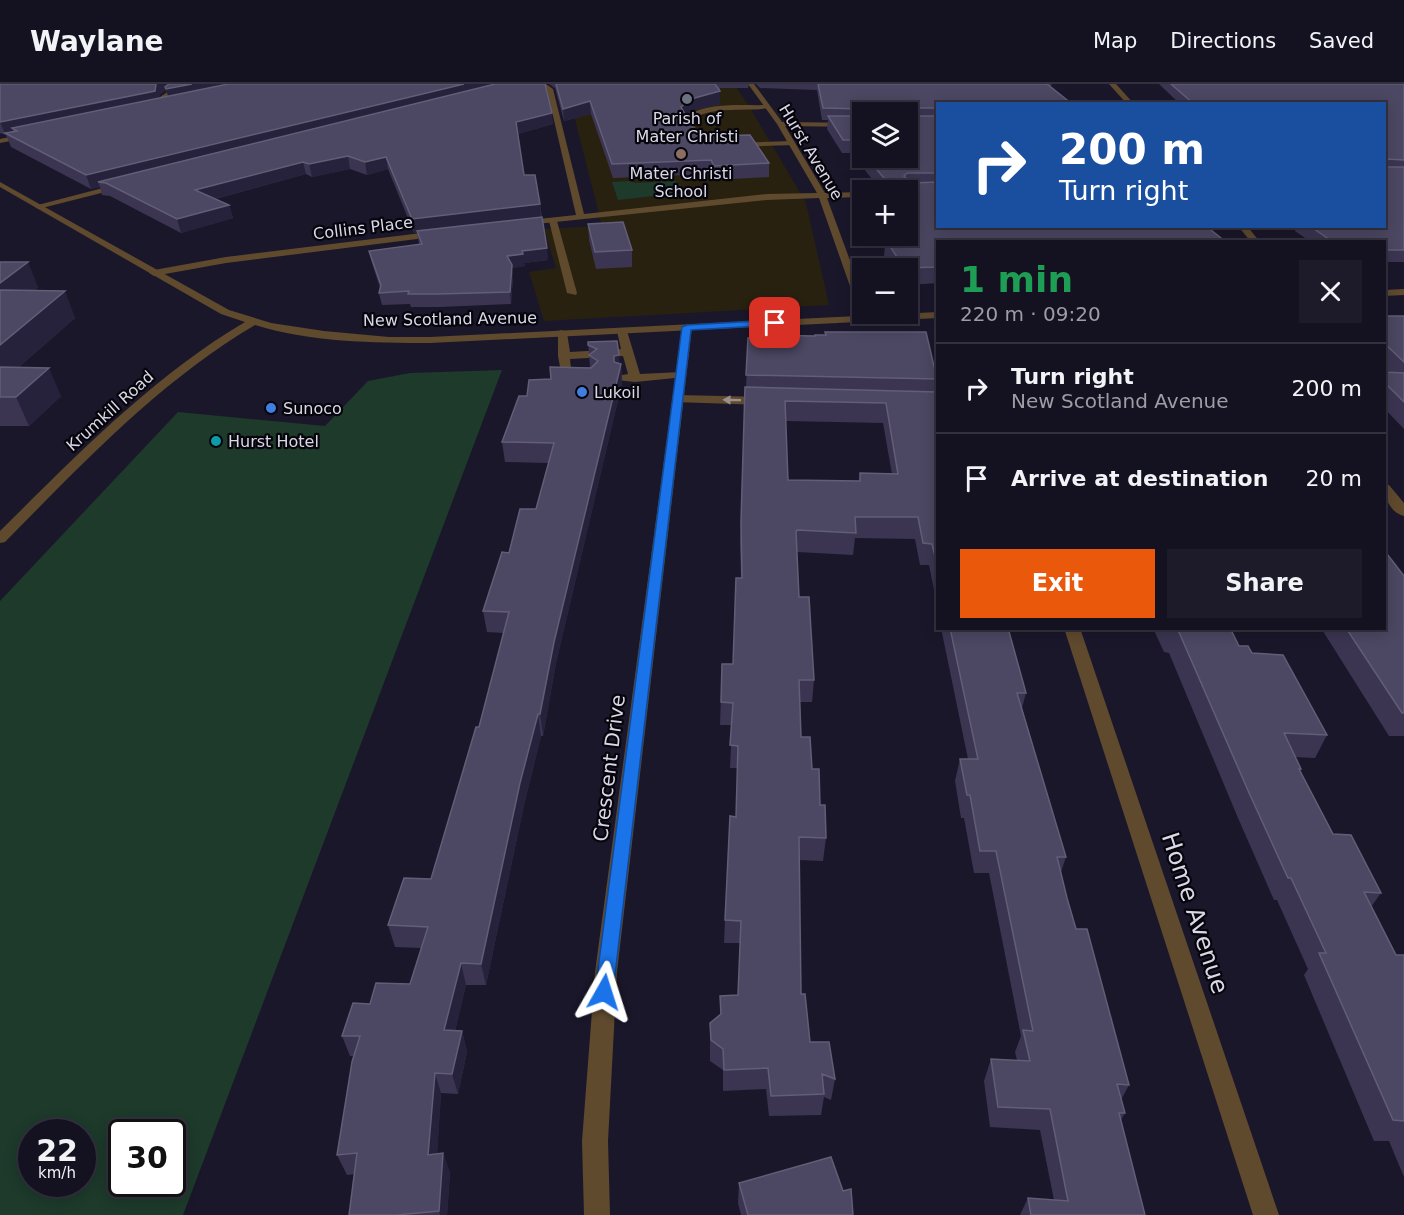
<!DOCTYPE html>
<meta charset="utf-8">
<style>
body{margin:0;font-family:"DejaVu Sans",sans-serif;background:#1d1a29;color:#f1f3f6;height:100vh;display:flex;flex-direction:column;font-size:22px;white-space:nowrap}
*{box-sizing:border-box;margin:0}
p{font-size:20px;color:#9d9da5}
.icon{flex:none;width:33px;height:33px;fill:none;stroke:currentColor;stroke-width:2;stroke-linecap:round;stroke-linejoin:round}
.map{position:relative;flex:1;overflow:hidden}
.details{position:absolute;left:936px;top:156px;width:450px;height:390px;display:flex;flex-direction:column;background:#141120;border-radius:0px;box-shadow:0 3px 15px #0003,0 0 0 2px #33313e}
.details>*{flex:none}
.top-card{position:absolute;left:936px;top:18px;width:450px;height:126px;border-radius:0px;box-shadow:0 3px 15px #0003,0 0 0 2px #33313e;background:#1a4fa0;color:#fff;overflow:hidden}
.tools{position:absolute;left:852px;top:18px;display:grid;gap:12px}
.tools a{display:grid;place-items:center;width:66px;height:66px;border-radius:0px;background:#141120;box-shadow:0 3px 15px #0003,0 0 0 2px #33313e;font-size:30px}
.speed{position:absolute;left:18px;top:1035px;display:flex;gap:12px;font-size:30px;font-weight:700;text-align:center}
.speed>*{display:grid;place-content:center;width:78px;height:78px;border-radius:50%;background:#141120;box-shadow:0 3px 15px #0003,0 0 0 2px #33313e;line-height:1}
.speed small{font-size:15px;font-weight:400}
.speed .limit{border:3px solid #111;border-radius:9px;background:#fff;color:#111}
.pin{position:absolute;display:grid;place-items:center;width:51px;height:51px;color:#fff;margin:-26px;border-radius:12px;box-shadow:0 3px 9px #0006}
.me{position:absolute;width:66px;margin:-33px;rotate:6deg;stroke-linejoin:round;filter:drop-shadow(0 0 4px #0008)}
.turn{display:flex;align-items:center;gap:21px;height:126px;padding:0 24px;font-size:27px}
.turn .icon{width:78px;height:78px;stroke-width:2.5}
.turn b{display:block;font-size:42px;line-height:51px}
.round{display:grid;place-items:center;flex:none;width:63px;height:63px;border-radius:0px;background:#1d1a29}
.overview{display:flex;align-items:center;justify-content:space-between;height:102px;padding:0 24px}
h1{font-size:36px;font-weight:700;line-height:45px;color:#1e9e55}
.primary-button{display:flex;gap:12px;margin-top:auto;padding:12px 24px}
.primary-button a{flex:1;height:69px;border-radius:0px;background:#ea580c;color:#fff;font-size:24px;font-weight:700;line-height:69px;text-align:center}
.primary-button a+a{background:#1d1a29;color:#f1f3f6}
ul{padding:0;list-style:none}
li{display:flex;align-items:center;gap:18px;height:90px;padding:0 24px;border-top:2px solid #33313e}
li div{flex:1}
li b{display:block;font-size:22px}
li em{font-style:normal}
header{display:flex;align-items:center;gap:36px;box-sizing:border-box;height:84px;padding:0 30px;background:#141120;border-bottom:2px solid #33313e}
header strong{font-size:28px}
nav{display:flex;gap:33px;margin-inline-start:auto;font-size:21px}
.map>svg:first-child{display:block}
.education{fill:#282110}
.green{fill:#1d3a2b;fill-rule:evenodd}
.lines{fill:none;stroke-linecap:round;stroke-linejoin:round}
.service{fill:#5f4a2e;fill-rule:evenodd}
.minor{fill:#5f4a2e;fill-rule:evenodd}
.tertiary{fill:#5f4a2e;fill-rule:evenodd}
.wall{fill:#3b3552;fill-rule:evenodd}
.shaded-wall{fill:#27223c}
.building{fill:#4c4762;stroke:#625e77;stroke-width:1.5;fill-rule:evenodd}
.oneway{fill:#9c918a}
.route{fill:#1a73e8;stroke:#114b97;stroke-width:1.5}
.worship-dot{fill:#6b7280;stroke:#06050c;stroke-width:2}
.education-dot{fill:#8d6e63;stroke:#06050c;stroke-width:2}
.shop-dot{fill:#3f7fe0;stroke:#06050c;stroke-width:2}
.culture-dot{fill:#0f9aa8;stroke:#06050c;stroke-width:2}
.labels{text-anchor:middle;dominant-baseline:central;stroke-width:4.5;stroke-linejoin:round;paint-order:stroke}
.far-poi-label{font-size:16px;fill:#dad8e7;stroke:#06050c;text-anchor:start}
.far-street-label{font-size:16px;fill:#dad8e7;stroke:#06050c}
.street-label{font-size:20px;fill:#dad8e7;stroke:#06050c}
.near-street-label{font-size:24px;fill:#dad8e7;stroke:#06050c}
</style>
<header>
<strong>Waylane</strong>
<nav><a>Map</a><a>Directions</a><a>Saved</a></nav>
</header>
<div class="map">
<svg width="1404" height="1131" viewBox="0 0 1404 1131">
<rect width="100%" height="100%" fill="#1b172b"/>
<polygon class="education" points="566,0 734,0 749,22 806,119 829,221 544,237 529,188 556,184 544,145 602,142"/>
<g class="green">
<polygon points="629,97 635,99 675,97 689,108 618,116 612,98"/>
<path d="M 502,286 L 183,1131 L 0,1131 L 0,517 L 178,328 L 325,342 L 368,297 L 410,289 ZM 32,1048 L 82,1048 L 82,1100 L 32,1100 ZM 122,1048 L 172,1048 L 172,1100 L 122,1100 Z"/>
</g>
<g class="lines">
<g class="service">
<path d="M 767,21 L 769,24 C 744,28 713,21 691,36 L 701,53 L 697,55 L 693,53 L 683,35 C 704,17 742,22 767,21 Z"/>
<polygon points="791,57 794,57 794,61 735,63 731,61 735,59"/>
<polygon points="553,134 557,137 577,209 576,211 567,209 549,137"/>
<polygon points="622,244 627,247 640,290 681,288 685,289 685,293 635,298 617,296 617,292 628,290 623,272 570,275 572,293 581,297 575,301 563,299 558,272 558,247 562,246 567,249 570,268 621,265 617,247"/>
<polygon points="678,311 766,313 772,317 766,321 674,318 672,315"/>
</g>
<g class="minor">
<polygon points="179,0 186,0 166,14 168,23 163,24 160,13"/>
<polygon points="538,0 546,0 553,5 584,130 767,110 817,109 777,40 748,0 754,0 782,38 862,39 862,43 785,42 825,109 862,108 862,113 827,114 862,209 862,225 857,222 819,114 767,116 517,142 516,140 520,137 576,131 547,6"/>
<polygon points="1109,0 1116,0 1134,20 1127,20"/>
<polygon points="29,49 32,53 0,59 0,55"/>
<polygon points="122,99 125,99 125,103 38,125 34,122"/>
<polygon points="1238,142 1247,142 1260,158 1251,158"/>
<polygon points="438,147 443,150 441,152 226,179 154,192 149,189 154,186 226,173"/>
<polygon points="687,240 692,243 617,888 608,1057 610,1131 584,1131 582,1057 595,888 682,243"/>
<path d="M 1384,400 L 1389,401 L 1404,419 L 1404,432 C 1390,429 1384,413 1384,400 Z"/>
<polygon points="1064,544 1080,544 1279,1131 1253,1131"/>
</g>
<g class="tertiary">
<path d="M 0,98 L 229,226 L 271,239 L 324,247 L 389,253 L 430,253 L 938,228 L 938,234 L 430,259 C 373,259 310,258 255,241 C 160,297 82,380 5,458 L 0,459 L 0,447 C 76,372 153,292 245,238 L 221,230 L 0,103 Z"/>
<polygon points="1404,205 1404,211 1384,212 1384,206"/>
</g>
</g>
<g class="wall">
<path d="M 0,0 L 545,0 L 553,40 L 518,50 L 524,91 L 540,120 L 548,176 L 524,179 L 525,182 L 512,184 L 513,193 L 511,220 L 440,223 L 411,223 L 410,220 L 382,221 L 379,209 L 380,204 L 372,179 L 369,167 L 419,160 L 417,148 L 414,149 L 388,85 L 367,91 L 350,85 L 312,93 L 306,90 L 215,115 L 229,121 L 233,134 L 181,149 L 110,112 L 102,111 L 100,103 L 91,105 L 11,63 L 6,51 L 0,49 ZM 166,6 L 168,12 L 159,14 L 160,10 Z"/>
<polygon points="549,0 749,0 748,4 720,4 720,20 691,27 686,32 696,49 769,79 769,93 714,96 711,90 613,94 591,30 564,37 555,4"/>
<path d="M 756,0 L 1052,0 L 1050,3 L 938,20 L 938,199 L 908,201 L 908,184 L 892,184 L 884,172 L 885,162 L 880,152 L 908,152 L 908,106 L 881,106 L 851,69 L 842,69 L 827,45 L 828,36 L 822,36 L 817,6 L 760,4 ZM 862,28 L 908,28 L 908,74 L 862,74 Z"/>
<polygon points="1159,0 1404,0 1404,178 1384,178 1384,158 1311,158 1295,147 1296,142 1384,142 1384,20 1180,20"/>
<polygon points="588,140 632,166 632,183 596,185 589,156"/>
<polygon points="0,178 38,203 34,207 75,234 19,283 61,312 29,342 0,342"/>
<polygon points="1384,232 1404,232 1404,345 1384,324 1384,288 1390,288 1384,283"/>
<path d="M 825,248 L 937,295 L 935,308 L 938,308 L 938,525 L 929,481 L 920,481 L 915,455 L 855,454 L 853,471 L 797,468 L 799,513 L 814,596 L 812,618 L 800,618 L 801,653 L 812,685 L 820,721 L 826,754 L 823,777 L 799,776 L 801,910 L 810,958 L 835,995 L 831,1016 L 824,1013 L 821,1031 L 769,1032 L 766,1005 L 723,1007 L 723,986 L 710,977 L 710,939 L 720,932 L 720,912 L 738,911 L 740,859 L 724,859 L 725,836 L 736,733 L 738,684 L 730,684 L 732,641 L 720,641 L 722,580 L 733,580 L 741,494 L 740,459 L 748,254 L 815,252 L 825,251 ZM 786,337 L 883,339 L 892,390 L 860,389 L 859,397 L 788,396 Z"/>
<polygon points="588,258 621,280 622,299 556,579 543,652 541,652 524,721 486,901 466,901 455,947 462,947 467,968 458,1010 441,1009 437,1069 450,1088 447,1131 349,1131 355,1090 347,1091 337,1071 354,972 350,972 342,952 370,920 410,900 421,864 395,863 388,841 431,795 479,643 504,549 487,548 483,527 509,469 536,425 549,379 505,378 502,358 527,312 551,295 590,283"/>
<polygon points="1404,492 1404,652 1389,652 1321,544 1384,544"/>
<polygon points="941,544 1008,544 1026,609 1022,624 1066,773 1061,788 1067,814 1076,845 1129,1001 1121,1016 1125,1029 1121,1036 1145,1131 1020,1131 1028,1114 1054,1116 1040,1046 990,1043 984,997 991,975 1017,976 1015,968 1021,952 989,789 974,789 964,734 961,734 955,697 960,675 968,675"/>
<polygon points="1153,544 1230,544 1239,562 1252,569 1327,651 1315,674 1295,673 1301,685 1300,687 1333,750 1381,809 1371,823 1396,871 1404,871 1404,1093 1389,1057 1374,1057 1304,891 1308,885 1277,816 1274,816 1238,734 1169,569 1164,568"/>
<polygon points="739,1099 843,1107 853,1131 741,1131 738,1119"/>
</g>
<g class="shaded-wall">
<polygon points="156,0 254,0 170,17 166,6 160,10 159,19 17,47 12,44 14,50 5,49 6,52 0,38"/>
<polygon points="464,0 514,0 98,98 100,103 91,105 86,91"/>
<polygon points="720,7 720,20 691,27 681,36 681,23 691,15"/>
<polygon points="590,17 591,30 564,37 563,25"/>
<polygon points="552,29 553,40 518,50 516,38"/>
<polygon points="348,72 350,85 312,93 309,80"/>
<polygon points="386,73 388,85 367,91 365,78"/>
<polygon points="303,78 306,90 199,119 195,106"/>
<polygon points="540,120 541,134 414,149 412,135"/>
<polygon points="229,121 233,134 181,149 177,135"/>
<polygon points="547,164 548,176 524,179 525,182 512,184 513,193 511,220 507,172 522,167"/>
<polygon points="28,178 38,203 2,232 0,228 0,199"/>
<polygon points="65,207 75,234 0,300 0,261"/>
<polygon points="619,271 620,285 621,280 622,299 556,579 543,652 540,630 554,558 614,272"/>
<polygon points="49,284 61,312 29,342 16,313"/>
<polygon points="538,630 541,652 524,721 486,901 481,880 520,699"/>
<polygon points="461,879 466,901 450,967 444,946"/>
<polygon points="462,947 467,968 458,1010 452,990"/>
<polygon points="435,989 441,1009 436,1090 428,1071"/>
<polygon points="443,1069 450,1088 447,1131 440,1131 439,1127"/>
</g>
<g class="building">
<polygon points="0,0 156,0 155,7 0,38"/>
<polygon points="169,0 192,0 166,5 165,3"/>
<polygon points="228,0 464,0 86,91 5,49 17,47 12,44"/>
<polygon points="495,0 545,0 552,29 516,38 524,91 535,91 540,120 412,135 386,73 365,78 348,72 309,80 303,78 195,106 229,121 177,135 106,99 98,98"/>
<polygon points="556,0 715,0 720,7 691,15 681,23 696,49 707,52 750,51 769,79 714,82 711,76 612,80 590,17 563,25"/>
<polygon points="818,0 1047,0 1072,20 938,20 938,24 909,24 907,26 910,32 938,32 938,89 907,89 904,92 910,99 938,98 938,142 1206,142 1226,158 938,158 938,183 904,184 886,156 893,156 890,152 908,152 908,106 894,106 867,74 908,74 908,28 864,28 865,25 823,24"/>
<polygon points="1171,0 1404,0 1404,76 1388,75 1386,81 1388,83 1404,83 1404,166 1384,166 1384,158 1333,158 1310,142 1384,142 1384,20 1194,20"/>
<polygon points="828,32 862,32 862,68 852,56 843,56"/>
<polygon points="542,133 547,164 522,167 523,170 507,172 512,181 510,208 438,210 408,210 409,207 379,209 381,201 369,167 422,160 417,147"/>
<polygon points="623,138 632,166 595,168 588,140"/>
<polygon points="0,178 28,178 0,199"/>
<polygon points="0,206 65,207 0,261"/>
<polygon points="1384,232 1404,232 1404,278 1384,259 1384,250 1386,250 1384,249"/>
<polygon points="825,248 926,248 937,295 746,291 748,254 758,254 758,251 815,252 815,251 826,251"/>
<polygon points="617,257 619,271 614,272 614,278 621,280 554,558 540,630 538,630 520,699 481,880 461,879 444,946 462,947 452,990 435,989 428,1071 443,1069 439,1127 397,1131 349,1131 357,1069 337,1071 352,978 360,952 342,952 353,919 370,920 376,899 410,900 428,843 388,841 404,794 431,795 476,643 479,643 509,528 483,527 502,468 509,469 520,425 536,425 554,359 502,358 519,312 527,312 529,296 551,295 550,283 591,284 598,277 589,271 597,265 588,261 588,258"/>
<polygon points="0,283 49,284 16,313 0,313"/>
<polygon points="1384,288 1404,289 1404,318 1384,298"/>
<path d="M 745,303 L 938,308 L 938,484 L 932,460 L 923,459 L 918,433 L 855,433 L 856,449 L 797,446 L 796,448 L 799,513 L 809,513 L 814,596 L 799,596 L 801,653 L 810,653 L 812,685 L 819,685 L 820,721 L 825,721 L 826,754 L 799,753 L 801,910 L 805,910 L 810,958 L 829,958 L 835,995 L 822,990 L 824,1010 L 771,1012 L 768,984 L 724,986 L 723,965 L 711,956 L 710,939 L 721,930 L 720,912 L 738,911 L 741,837 L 725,836 L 730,732 L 736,733 L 738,662 L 730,661 L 733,619 L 721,618 L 722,580 L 733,580 L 736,494 L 742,494 L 741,437 ZM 785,317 L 886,319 L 898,390 L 860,389 L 860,397 L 788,396 Z"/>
<polygon points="1384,466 1404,492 1404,629 1402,629 1346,544 1384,544"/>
<polygon points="950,544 1008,544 1026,609 1017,609 1066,773 1057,773 1067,814 1076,845 1087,845 1129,1001 1117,1000 1125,1029 1119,1029 1145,1131 1031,1131 1028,1114 1068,1117 1050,1025 998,1023 991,975 1030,977 1023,946 1033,947 996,767 980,767 970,711 967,711 960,675 978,675"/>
<polygon points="1171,544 1230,544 1239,562 1248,562 1252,569 1283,571 1327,651 1284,649 1301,685 1299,685 1333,750 1351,751 1381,809 1364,808 1396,871 1404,871 1404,1037 1393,1036 1319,869 1326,869 1291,794 1288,794 1250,711 1178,546 1172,546"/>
<polygon points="831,1073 843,1107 851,1105 853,1131 748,1131 739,1099"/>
</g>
<defs><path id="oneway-solid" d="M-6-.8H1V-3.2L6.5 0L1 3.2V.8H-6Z" transform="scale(1.5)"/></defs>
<use class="oneway" href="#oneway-solid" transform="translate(732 316) rotate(-179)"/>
<polygon class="route" points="775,236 779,239 778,241 691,246 613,908 611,914 604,916 597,914 595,908 682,243 687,241"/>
<circle class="worship-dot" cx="687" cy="15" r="6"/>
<circle class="education-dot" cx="681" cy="70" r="6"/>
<g class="shop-dot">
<circle cx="582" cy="308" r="6"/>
<circle cx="271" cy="324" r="6"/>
</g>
<circle class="culture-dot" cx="216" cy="357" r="6"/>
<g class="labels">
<g class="far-poi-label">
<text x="687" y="34" text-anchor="middle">Parish of<tspan x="687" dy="18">Mater Christi</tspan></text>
<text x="681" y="89" text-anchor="middle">Mater Christi<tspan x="681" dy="18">School</tspan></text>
<text x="594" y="308">Lukoil</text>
<text x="283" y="324">Sunoco</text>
<text x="228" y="357">Hurst Hotel</text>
</g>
<g class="far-street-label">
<text transform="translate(811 68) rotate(59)">Hurst Avenue</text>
<text transform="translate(363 144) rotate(-7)">Collins Place</text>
<text transform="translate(450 235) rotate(-1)">New Scotland Avenue</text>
<text transform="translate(110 327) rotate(-42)">Krumkill Road</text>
</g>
<g class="street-label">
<text transform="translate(609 684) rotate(-83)">Crescent Drive</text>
</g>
<g class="near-street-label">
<text transform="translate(1195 829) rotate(72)">Home Avenue</text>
</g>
</g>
</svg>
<div class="tools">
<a><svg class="icon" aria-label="layers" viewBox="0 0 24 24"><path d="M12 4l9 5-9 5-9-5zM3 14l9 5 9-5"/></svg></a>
<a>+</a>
<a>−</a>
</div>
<div class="speed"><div>22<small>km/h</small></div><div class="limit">30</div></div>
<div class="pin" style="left:775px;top:239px;background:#d93025"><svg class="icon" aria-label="arrive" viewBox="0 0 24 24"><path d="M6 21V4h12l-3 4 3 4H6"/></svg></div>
<svg class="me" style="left:604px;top:908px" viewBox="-20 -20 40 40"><path d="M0-17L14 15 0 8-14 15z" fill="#1a73e8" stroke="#fff" stroke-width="4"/></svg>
<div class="top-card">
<div class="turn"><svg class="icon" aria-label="right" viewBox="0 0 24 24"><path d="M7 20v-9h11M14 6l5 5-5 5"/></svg><div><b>200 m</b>Turn right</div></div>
</div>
<section class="details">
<div class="overview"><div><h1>1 min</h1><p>220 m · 09:20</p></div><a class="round"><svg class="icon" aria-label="close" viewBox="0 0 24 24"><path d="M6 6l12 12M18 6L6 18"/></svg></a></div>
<ul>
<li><svg class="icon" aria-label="right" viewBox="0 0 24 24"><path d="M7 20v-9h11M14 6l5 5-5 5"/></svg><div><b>Turn right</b><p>New Scotland Avenue</p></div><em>200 m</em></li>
<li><svg class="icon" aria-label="arrive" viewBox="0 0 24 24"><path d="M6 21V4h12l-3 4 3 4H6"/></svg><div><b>Arrive at destination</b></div><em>20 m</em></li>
</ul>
<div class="primary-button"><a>Exit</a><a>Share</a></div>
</section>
</div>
